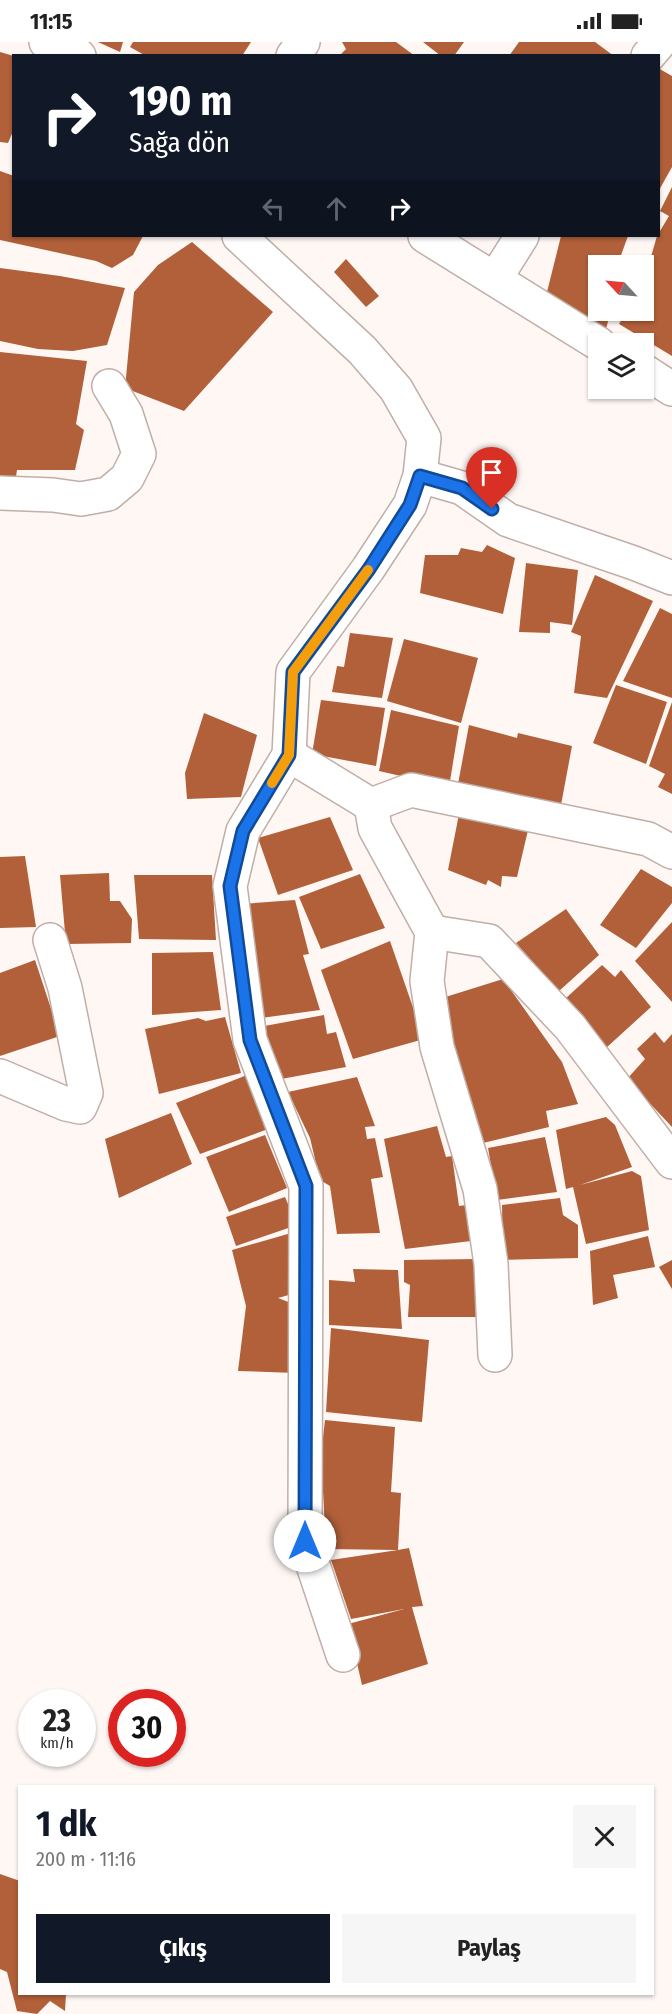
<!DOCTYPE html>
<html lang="tr">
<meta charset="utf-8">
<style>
body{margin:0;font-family:"Fira Sans Condensed",sans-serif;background:#f6f6f6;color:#222;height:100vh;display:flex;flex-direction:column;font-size:22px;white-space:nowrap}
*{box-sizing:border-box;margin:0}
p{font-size:20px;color:#767676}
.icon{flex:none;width:33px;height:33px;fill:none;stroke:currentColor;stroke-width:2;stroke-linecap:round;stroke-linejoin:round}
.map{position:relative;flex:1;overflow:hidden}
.panel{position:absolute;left:18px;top:1743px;width:636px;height:210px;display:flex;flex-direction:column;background:#fff;border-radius:0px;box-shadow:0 2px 4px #0004}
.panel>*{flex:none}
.top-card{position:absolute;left:12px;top:12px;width:648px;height:183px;border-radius:0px;box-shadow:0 2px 4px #0004;background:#111827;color:#fff;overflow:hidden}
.needle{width:39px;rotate:296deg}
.controls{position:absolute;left:588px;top:213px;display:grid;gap:12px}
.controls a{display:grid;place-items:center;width:66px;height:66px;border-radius:0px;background:#fff;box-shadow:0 2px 4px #0004;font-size:30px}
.speed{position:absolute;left:18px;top:1647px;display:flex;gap:12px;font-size:30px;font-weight:700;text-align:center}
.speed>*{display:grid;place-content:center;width:78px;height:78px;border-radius:50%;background:#fff;box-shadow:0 2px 4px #0004;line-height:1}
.speed small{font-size:15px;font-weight:400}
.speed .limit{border:9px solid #d22;background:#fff;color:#111}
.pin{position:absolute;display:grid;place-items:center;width:51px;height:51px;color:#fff;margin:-62px -26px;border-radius:50% 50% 50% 0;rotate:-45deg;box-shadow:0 0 6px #0007}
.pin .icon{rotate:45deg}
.me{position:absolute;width:66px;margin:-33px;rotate:0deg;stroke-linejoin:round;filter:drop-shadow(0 0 4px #0008)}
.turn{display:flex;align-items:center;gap:21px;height:126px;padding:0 18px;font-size:27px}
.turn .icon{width:78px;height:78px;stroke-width:2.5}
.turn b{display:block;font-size:42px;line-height:51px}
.lanes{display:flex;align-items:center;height:57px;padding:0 18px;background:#0003;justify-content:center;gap:30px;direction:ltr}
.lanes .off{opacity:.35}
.round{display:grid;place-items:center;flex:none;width:63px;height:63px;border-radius:0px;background:#f6f6f6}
.overview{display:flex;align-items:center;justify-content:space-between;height:102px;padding:0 18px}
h1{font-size:36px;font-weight:700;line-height:45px;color:#111827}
.action{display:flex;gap:12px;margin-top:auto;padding:12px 18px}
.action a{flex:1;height:69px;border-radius:0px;background:#111827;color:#fff;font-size:24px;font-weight:700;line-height:69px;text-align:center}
.action a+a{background:#f6f6f6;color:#222}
.status{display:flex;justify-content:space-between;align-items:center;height:42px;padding:0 30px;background:#fff;direction:ltr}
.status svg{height:16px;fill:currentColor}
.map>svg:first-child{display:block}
.building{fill:#b16039}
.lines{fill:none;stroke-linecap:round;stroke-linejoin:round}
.minor-casing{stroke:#c0aea7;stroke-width:36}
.tertiary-casing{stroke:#c0aea7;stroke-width:36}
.minor{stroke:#fff;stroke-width:33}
.tertiary{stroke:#fff;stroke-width:33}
.route-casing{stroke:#114b97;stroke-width:15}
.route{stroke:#1a73e8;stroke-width:10}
.slow{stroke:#f59e0b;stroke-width:10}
</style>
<div class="status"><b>11:15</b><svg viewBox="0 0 49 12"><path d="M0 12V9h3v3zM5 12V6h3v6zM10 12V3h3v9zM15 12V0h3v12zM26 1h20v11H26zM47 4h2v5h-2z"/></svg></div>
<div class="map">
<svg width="672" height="1972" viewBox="0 0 672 1972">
<rect width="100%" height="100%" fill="#fef7f4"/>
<g class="building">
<polygon points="98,0 123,0 120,10"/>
<polygon points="133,0 251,0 242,14 146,14 130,5"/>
<polygon points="342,0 396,0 415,14 339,14 346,7"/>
<polygon points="423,0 464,0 454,14 441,14"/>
<polygon points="519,0 595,0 614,14 509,14"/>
<polygon points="0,10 14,14 14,87 8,101 0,100"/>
<polygon points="658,26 672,34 672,125 658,150"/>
<polygon points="0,129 14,134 14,194 143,194 133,213 112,226 96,219 0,198"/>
<polygon points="672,145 672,314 619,282 627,268 644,268 644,239 657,194 669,174 660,169"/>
<polygon points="561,194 628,194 620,216 637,224 598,224 598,268 611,268 605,291 546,254"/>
<polygon points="192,200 273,270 184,369 125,346 134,250 158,223"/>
<polygon points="346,217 379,254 366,265 334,230"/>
<polygon points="0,226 60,234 125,246 107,303 73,309 38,307 0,299"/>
<polygon points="0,310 87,319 76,382 84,388 75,428 17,428 15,441 0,439"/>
<polygon points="487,503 515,516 503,572 420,551 425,513 458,513 461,506 482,510"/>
<polygon points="526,521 578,528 572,583 550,580 550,591 519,590"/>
<polygon points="595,533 653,559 607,656 574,651 581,594 571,590"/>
<polygon points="660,566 672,572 672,656 623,639"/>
<polygon points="350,591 393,596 382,656 332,650 337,624 344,625"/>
<polygon points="404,597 478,616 461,681 387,659"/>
<polygon points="616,643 667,660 646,722 593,701"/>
<polygon points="321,658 385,666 376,724 312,712"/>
<polygon points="672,660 672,752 658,745 665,732 649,724"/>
<polygon points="391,668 459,684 449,745 379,729"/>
<polygon points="204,671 257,693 241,755 187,757 185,731"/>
<polygon points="469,683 517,696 518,691 572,704 561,763 458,742"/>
<polygon points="460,767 529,784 517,835 502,834 501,845 488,838 486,843 448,828"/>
<polygon points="330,775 353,828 278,853 258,796"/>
<polygon points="25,814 36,885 0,886 0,815"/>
<polygon points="641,827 672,845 672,861 636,906 600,883"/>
<polygon points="109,831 110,859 120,859 132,877 131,901 66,902 60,833"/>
<polygon points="360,832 385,886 321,907 299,855"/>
<polygon points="134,833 212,833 216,898 139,897"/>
<polygon points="295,858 309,912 303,913 320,968 261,976 242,862"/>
<polygon points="566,867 599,913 559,949 516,901"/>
<polygon points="672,880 672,960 635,919"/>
<polygon points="390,899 424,997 353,1017 321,928"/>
<polygon points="213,910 221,968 152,973 152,911"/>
<polygon points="35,918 60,994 0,1014 0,931"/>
<polygon points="602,923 615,935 621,928 651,965 606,1006 565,957"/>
<polygon points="503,937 562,1020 578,1062 546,1069 549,1085 483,1101 436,958"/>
<polygon points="324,973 327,992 336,990 346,1025 276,1038 259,985"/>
<polygon points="225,975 241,1031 159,1052 145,987 198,976 206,979"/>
<polygon points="655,990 664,1001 672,992 672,1085 627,1037 645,1017 637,1007"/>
<polygon points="247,1033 268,1087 200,1112 176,1061"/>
<polygon points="357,1035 375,1084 365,1085 367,1097 375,1096 383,1135 371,1137 380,1191 337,1192 330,1144 320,1138 310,1096 288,1050"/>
<polygon points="171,1071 192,1122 119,1156 105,1097"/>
<polygon points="606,1075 615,1083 632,1125 580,1143 632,1129 641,1134 649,1188 586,1202 573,1145 566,1147 556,1088"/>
<polygon points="437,1084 446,1115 452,1114 459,1164 467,1163 471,1199 405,1207 384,1097"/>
<polygon points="265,1093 287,1146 229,1170 206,1115"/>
<polygon points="545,1095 557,1150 497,1158 488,1106"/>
<polygon points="285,1155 297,1183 236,1204 226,1175"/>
<polygon points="560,1156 563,1173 578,1183 578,1216 503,1218 502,1163"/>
<polygon points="298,1189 303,1249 278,1256 304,1266 296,1331 238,1329 246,1264 232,1208"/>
<polygon points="648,1194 655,1225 613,1233 618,1256 593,1263 590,1209"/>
<polygon points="477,1217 478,1275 408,1275 410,1243 404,1240 404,1218"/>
<polygon points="672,1218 672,1247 659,1225"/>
<polygon points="353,1227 398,1228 402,1287 329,1283 329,1238 355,1240"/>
<polygon points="331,1286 429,1298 422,1380 326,1370"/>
<polygon points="325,1378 395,1385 391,1450 401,1451 398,1508 409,1506 423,1564 412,1565 428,1622 362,1643 348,1582 404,1567 351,1577 331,1518 398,1508 326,1507 323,1449 317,1447"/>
<polygon points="0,1832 20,1839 20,1952 66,1952 65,1969 50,1959 37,1972 17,1969 7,1930 0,1927"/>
</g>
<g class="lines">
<g class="minor-casing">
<g id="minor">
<polyline points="293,14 303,0"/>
<polyline points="648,14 660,0"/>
<polyline points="239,194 362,308 396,347 424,396 420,434"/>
<polyline points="495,237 522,194"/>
<polyline points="0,451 53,453 81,457 108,452 127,436 139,412 126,372 109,344"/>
<polyline points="289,713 371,763 411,748 648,797 672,810"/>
<polyline points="371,763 375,786 432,890 427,939 437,1005 480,1147 491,1222 495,1313"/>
<polyline points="432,890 489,899 570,985 672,1120"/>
<polyline points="0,1034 66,1062 80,1065 86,1051 65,946 50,898"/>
<polyline points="343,1613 305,1499 306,1144 250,998 230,844 243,789 289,713 293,630 368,527 410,463 420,434 462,446 508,478 634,521 672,536"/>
</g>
</g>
<g class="tertiary-casing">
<g id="tertiary">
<polyline points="46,0 79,14"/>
<polyline points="425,194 599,302"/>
<polyline points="644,329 672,347"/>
</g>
</g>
<use href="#minor" class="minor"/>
<use href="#tertiary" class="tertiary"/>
</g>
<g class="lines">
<g class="route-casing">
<polyline id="route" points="305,1499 306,1144 250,998 230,844 243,789 289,713 293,630 369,527 410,463 420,434 462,446 492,467"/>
</g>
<use href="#route" class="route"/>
<polyline class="slow" points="272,741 289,713 293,630 368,528"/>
</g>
</svg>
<div class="controls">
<a><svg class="needle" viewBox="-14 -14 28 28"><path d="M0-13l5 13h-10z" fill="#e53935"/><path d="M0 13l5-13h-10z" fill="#767676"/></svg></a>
<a><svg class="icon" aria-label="layers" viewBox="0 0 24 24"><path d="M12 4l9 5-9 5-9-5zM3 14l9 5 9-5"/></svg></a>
</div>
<div class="speed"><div>23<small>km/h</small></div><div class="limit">30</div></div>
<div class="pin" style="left:492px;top:467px;background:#d93025"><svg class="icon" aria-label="arrive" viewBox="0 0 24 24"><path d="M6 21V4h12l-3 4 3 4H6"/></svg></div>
<svg class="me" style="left:305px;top:1499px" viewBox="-20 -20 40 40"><circle r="19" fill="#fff"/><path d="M0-13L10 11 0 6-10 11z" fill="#1a73e8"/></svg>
<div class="top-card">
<div class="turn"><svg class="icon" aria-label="right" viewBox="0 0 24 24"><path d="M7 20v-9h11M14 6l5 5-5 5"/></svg><div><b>190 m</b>Sağa dön</div></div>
<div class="lanes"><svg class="icon off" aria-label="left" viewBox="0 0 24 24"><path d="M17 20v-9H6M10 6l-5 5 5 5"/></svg><svg class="icon off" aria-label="ahead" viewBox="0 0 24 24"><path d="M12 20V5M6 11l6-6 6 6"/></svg><svg class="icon" aria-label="right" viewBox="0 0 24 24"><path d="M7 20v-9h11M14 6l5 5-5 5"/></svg></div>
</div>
<section class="panel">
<div class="overview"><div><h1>1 dk</h1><p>200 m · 11:16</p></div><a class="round"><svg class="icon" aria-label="close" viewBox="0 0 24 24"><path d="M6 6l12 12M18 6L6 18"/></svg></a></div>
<div class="action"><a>Çıkış</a><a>Paylaş</a></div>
</section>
</div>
